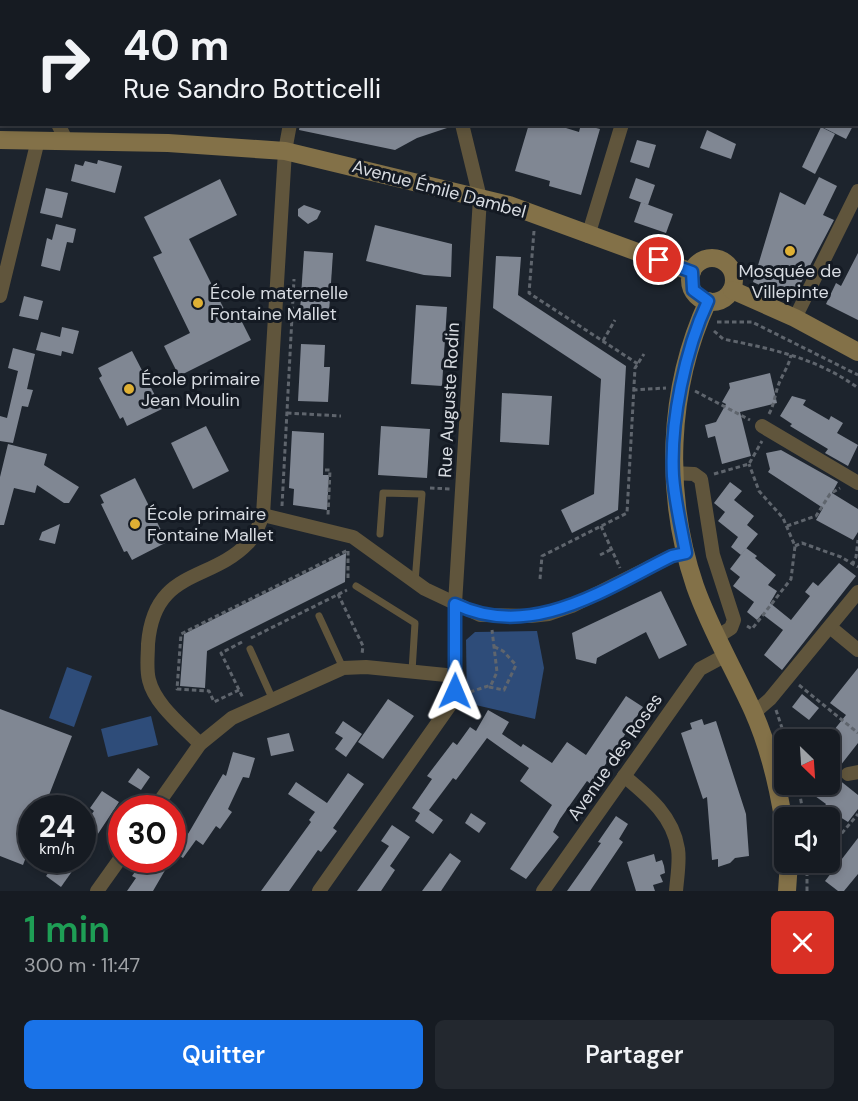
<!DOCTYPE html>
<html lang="fr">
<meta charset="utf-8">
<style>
body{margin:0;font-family:"DM Sans",sans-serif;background:#23282f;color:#f1f3f6;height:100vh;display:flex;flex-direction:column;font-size:22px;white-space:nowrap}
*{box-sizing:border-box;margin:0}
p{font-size:20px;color:#9ea1a5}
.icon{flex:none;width:33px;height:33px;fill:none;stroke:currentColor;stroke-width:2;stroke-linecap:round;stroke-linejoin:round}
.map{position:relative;height:891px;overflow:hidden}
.sheet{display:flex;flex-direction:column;background:#161b22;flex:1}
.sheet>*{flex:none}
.top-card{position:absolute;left:0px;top:0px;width:858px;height:126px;box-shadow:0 3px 9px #0003,0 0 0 2px #353940;background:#161b22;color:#f1f3f6;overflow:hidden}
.needle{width:39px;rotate:155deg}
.fabs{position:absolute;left:774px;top:729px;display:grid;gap:12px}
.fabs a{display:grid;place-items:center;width:66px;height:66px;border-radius:9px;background:#161b22;box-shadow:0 3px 9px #0003,0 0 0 2px #353940;font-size:30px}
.speed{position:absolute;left:18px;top:795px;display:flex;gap:12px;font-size:30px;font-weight:700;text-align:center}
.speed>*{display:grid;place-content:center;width:78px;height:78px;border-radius:50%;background:#161b22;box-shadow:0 3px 9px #0003,0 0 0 2px #353940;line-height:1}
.speed small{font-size:15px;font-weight:400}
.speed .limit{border:9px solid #d22;background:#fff;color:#111}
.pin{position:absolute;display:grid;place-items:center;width:51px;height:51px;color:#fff;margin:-26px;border:3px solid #fff;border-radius:50%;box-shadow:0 2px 6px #0007}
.me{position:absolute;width:66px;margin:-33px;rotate:1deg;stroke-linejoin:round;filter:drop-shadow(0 0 4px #0008)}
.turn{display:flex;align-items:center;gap:21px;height:126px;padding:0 24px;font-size:27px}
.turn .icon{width:78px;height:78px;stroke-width:2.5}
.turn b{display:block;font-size:42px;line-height:51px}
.round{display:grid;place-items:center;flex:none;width:63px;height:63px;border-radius:9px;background:#23282f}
.overview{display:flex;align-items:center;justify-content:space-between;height:102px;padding:0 24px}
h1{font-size:36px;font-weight:600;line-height:45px;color:#1e9e55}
.action{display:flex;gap:12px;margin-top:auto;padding:12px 24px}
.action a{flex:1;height:69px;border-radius:9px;background:#1a73e8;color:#fff;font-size:24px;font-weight:600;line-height:69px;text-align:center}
.action a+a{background:#23282f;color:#f1f3f6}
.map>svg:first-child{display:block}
.green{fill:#2e4c79}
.building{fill:#808793}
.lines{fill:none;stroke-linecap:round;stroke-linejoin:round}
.path{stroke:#5f656d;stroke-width:3;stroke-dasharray:4.5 3;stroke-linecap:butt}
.lane{stroke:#60553c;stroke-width:7}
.street{stroke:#60553c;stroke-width:14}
.secondary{stroke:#837148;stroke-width:18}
.route-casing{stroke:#114b97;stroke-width:15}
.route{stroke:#1a73e8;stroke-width:10}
.poi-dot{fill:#dfb034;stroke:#141a23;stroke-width:2}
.labels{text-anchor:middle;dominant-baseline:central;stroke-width:6;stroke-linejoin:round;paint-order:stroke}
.street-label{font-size:18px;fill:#d7dbe1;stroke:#141a23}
.poi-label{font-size:18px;fill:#d7dbe1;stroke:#141a23;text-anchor:start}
</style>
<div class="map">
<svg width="858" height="891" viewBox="0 0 858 891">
<rect width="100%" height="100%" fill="#1d242d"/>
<g class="green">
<polygon points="537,631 544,668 535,719 467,703 466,640 475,632"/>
<polygon points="67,667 92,676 74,727 49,718"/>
<polygon points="151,716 158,745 108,757 101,729"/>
</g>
<g class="building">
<polygon points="300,124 450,124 450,127 417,138 395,150 299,130"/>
<polygon points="529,124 553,124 579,132 581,124 600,129 581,195 549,186 550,181 515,171"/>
<polygon points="816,124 854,124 846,139"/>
<polygon points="821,127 835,134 815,174 802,167"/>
<polygon points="707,130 736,144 731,159 700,148"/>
<polygon points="637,140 656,145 649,168 630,162"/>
<polygon points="98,160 122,166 115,193 71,181 75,164 83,166 85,161 97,164"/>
<polygon points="819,177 837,186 823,215 834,220 792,300 753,282 780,192 805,205"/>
<polygon points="636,178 655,185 648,205 629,198"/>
<polygon points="220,179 237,215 189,239 227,315 236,310 251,340 179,376 164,346 190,333 153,257 162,253 144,217"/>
<polygon points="46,188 68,193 62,218 40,213"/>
<polygon points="641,202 673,214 666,233 634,222"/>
<polygon points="304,205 321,211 317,219 308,224 298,216 298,209"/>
<polygon points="56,224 76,229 73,243 67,242 60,271 41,266 47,238 52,240"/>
<polygon points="375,225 452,244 451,277 424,275 366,261"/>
<polygon points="304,251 333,253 329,313 300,311"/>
<polygon points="858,253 858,320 826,304 836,283 841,286"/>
<polygon points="496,256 521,257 518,295 626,366 618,510 572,533 561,510 594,494 601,379 493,308"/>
<polygon points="24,296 43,301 38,320 19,316"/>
<polygon points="416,305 447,307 442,386 411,384"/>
<polygon points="62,327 79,331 73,354 62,351 61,356 36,350 41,332 60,337"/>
<polygon points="301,344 325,345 324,367 330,367 328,402 298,401"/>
<polygon points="13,348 35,354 27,389 33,390 28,407 22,406 13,443 0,441 0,416 7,418 18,371 8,368"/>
<polygon points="132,351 162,409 127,426 123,417 120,419 99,378 102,376 98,368"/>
<polygon points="770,373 777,403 740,412 751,456 722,464 715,436 708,438 705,425 716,422 726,404 722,402 730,388 729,383"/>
<polygon points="502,393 552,396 549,445 500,442"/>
<polygon points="792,396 806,400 803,405 829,420 831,416 843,423 837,433 858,445 848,466 825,453 828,449 790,426 792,424 780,416"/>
<polygon points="206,426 229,471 193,489 171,443"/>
<polygon points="381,426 430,429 427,478 378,475"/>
<polygon points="292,431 324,433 323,475 329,475 327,510 293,505 294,489 289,488"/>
<polygon points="8,444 47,454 44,465 79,487 69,503 64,503 37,485 35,493 14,488 4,525 0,525 0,477"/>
<polygon points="781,450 838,482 832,493 858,509 858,532 853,540 816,520 823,508 768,472 770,469 766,453"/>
<polygon points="135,478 167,542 132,560 127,551 124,552 101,504 104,503 100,495"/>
<polygon points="730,482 742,491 734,500 754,516 747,525 758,534 741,555 731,547 738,537 718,521 725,512 714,503"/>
<polygon points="60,524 55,544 39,540 42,532"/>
<polygon points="746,548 757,556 755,558 776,575 768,585 777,591 770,603 791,620 810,596 805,592 813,582 818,586 839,563 856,576 782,670 764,655 783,630 762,614 757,620 747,612 754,602 733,586 740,577 730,569"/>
<polygon points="346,553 345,582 207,651 205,688 180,686 184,634"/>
<polygon points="661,591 687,645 659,659 646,632 597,658 596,664 576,659 572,633"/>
<polygon points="858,668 858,743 833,775 858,795 858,809 848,822 824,807 826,804 815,796 820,790 819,784 830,784 830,735 846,715 830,703"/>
<polygon points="802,694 819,708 809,720 792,707"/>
<polygon points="626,696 643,707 592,785 587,781 560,819 553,832 559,837 526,879 510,869 552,805 520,781 529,768 487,738 456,780 453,778 429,810 443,820 433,834 415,821 420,813 412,808 432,779 427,776 453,742 457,745 470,727 476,731 488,710 509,722 502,734 521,747 523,744 552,763 567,742 586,755"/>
<polygon points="388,699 414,716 383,759 358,742"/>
<polygon points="0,709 72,736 44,808 32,808 32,841 23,865 0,856"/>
<polygon points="702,719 704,725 716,721 746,814 749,856 735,858 730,863 718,867 718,859 712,860 707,797 703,799 681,733 692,729 690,723"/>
<polygon points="343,721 362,734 346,757 335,749 343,738 335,733"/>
<polygon points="289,733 294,751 271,756 267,738"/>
<polygon points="233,752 255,758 249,778 243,777 228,809 232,812 220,829 216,826 203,845 196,840 183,858 172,851 172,823 196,839 188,834 223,774 226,776"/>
<polygon points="138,768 150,777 141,790 128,782"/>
<polygon points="348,773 364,784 333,828 337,831 321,852 318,850 289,891 261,891 311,822 309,820 315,812 288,794 296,782 327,803"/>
<polygon points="102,791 119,802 82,858 82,827 94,811 90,808"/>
<polygon points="471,813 486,823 479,833 465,823"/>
<polygon points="616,816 628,824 619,839 623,842 590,891 567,891 601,843 598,842"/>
<polygon points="392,825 410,837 390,866 395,870 381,891 357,891 389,846 381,841"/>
<polygon points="858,838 858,874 844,891 838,891 825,881"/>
<polygon points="450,853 461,861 441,891 422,891"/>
<polygon points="654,854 656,862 662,860 664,866 665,873 660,875 663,882 653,885 655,891 636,891 627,862"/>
<polygon points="58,860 73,870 61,887 46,876"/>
<polygon points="144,860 171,860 153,891 127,891 136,878 132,876"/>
</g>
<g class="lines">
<g class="path">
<polyline points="534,231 529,293 638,364"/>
<polyline points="717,322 752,322 858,375"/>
<path d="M 714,331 L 723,339 C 772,349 817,358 858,388"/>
<polyline points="603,341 615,320"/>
<polyline points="633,390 666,388"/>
<polyline points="695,391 750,420"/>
<polyline points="287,413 341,416"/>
<path d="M 769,414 C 775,403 775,392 780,381 C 784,372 789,365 791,355"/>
<polyline points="325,470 330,470 328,515 326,515"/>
<polyline points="714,474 749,464 762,441"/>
<polyline points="430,488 450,489"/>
<polyline points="282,506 294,279"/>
<polyline points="601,526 620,568"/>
<polyline points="787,526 816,516 830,494 840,488"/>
<polyline points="795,546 802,543 841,557 858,567"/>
<polyline points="600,555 612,549"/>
<polyline points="852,565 856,557 858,540"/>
<polyline points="540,579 542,556 627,513 635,368 644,354"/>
<polyline points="338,594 363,646 362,654"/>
<polyline points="747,626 752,629 791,579 795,546 783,518 759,491 749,464"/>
<polyline points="251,638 347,590"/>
<polyline points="242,642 221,653 243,698"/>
<polyline points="799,685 858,733"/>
<polyline points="489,687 504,690 516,665 503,651 493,646"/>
<polyline points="239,690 214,702 209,691 177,689 181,634 348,550 348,579"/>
<polyline points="470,692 491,685 497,672 492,630"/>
<polyline points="776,710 786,740"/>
<polyline points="798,784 804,818"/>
<polyline points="830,842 837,839 858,814"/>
<polyline points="807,891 807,862"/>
</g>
<g class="lane">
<polyline points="380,534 383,493 422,494 415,582"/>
<polyline points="356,586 415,623 412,671"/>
<polyline points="319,616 343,668"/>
<polyline points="250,649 273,700"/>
</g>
<g class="street">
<polyline points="221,0 223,2"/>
<polyline points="433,0 433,2"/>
<polyline points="618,0 624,2"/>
<polyline points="315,2 316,0"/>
<polyline points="656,2 657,0"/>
<polyline points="0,58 2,60"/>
<polyline points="58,124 66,140"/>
<polyline points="588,236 622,124"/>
<polyline points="0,296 38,140"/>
<polyline points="795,318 858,191"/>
<polyline points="762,426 858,483"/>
<polyline points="673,473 694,474 701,479 713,555 734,620 731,628 717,637"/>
<polyline points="263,515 353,537 425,589 480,615 531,616 549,614 572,606 672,556 686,553"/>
<polyline points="830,627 858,650"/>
<polyline points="754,713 770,699 858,592"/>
<path d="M 200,744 C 183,726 155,705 149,680 C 146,669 148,655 148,644 C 154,568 210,583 248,543 C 256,535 259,524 263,515 L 285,151 L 290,124"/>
<polyline points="848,774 858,772"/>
<path d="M 624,776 C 648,796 673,816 678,849 C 680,862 677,878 676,891"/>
<polyline points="155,808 200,744 232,718 343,668 366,667 456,676"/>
<polyline points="97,891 122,856"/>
<polyline points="319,891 453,701 455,692 455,604 480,198 462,124"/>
<polyline points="543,891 700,669 726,655"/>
</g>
<g class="secondary">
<polyline points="0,140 168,143 285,151 509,205 692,272"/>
<circle cx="712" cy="280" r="22"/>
<polyline points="732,290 795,318 858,352"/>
<path d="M 708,301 C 667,389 664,495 695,586 C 710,629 734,669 753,711 C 769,747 778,785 784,824"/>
<polyline points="787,891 789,862"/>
</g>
</g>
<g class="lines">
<g class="route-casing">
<path id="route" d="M 455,691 L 455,604 C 531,641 605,589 672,556 L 686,553 C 681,527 675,502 673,476 C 670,422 685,350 708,301 L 693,290 L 692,272 L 659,260"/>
</g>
<use href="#route" class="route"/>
</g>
<g class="poi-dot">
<circle cx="790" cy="251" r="6"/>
<circle cx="198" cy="303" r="6"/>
<circle cx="129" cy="389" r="6"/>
<circle cx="135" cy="524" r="6"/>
</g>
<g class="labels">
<g class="street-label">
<text transform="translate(439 189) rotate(15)">Avenue Émile Dambel</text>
<text transform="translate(449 400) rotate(-87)">Rue Auguste Rodin</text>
<text transform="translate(615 757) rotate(-55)">Avenue des Roses</text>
</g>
<g class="poi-label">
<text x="790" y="271" text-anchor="middle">Mosquée de<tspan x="790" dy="21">Villepinte</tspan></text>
<text x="210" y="293">École maternelle<tspan x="210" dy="21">Fontaine Mallet</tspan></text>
<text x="141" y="379">École primaire<tspan x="141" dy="21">Jean Moulin</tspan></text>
<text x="147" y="514">École primaire<tspan x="147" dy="21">Fontaine Mallet</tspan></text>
</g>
</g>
</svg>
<div class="fabs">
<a><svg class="needle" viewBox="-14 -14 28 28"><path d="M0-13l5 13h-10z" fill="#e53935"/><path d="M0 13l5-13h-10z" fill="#9ea1a5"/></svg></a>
<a><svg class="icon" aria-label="sound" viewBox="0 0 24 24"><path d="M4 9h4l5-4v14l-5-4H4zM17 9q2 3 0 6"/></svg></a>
</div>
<div class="speed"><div>24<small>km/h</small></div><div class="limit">30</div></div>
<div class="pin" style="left:659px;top:260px;background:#d93025"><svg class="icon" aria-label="arrive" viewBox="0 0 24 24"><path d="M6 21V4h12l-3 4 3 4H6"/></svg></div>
<svg class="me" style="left:455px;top:691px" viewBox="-20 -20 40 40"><path d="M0-17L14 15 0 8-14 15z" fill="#1a73e8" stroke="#fff" stroke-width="4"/></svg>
<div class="top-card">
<div class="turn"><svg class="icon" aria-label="right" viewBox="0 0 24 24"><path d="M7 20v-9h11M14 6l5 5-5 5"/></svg><div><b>40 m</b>Rue Sandro Botticelli</div></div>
</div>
</div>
<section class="sheet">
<div class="overview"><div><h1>1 min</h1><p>300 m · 11:47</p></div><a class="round" style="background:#d93025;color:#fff"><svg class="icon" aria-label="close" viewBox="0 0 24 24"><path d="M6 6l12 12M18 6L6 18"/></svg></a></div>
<div class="action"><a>Quitter</a><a>Partager</a></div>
</section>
